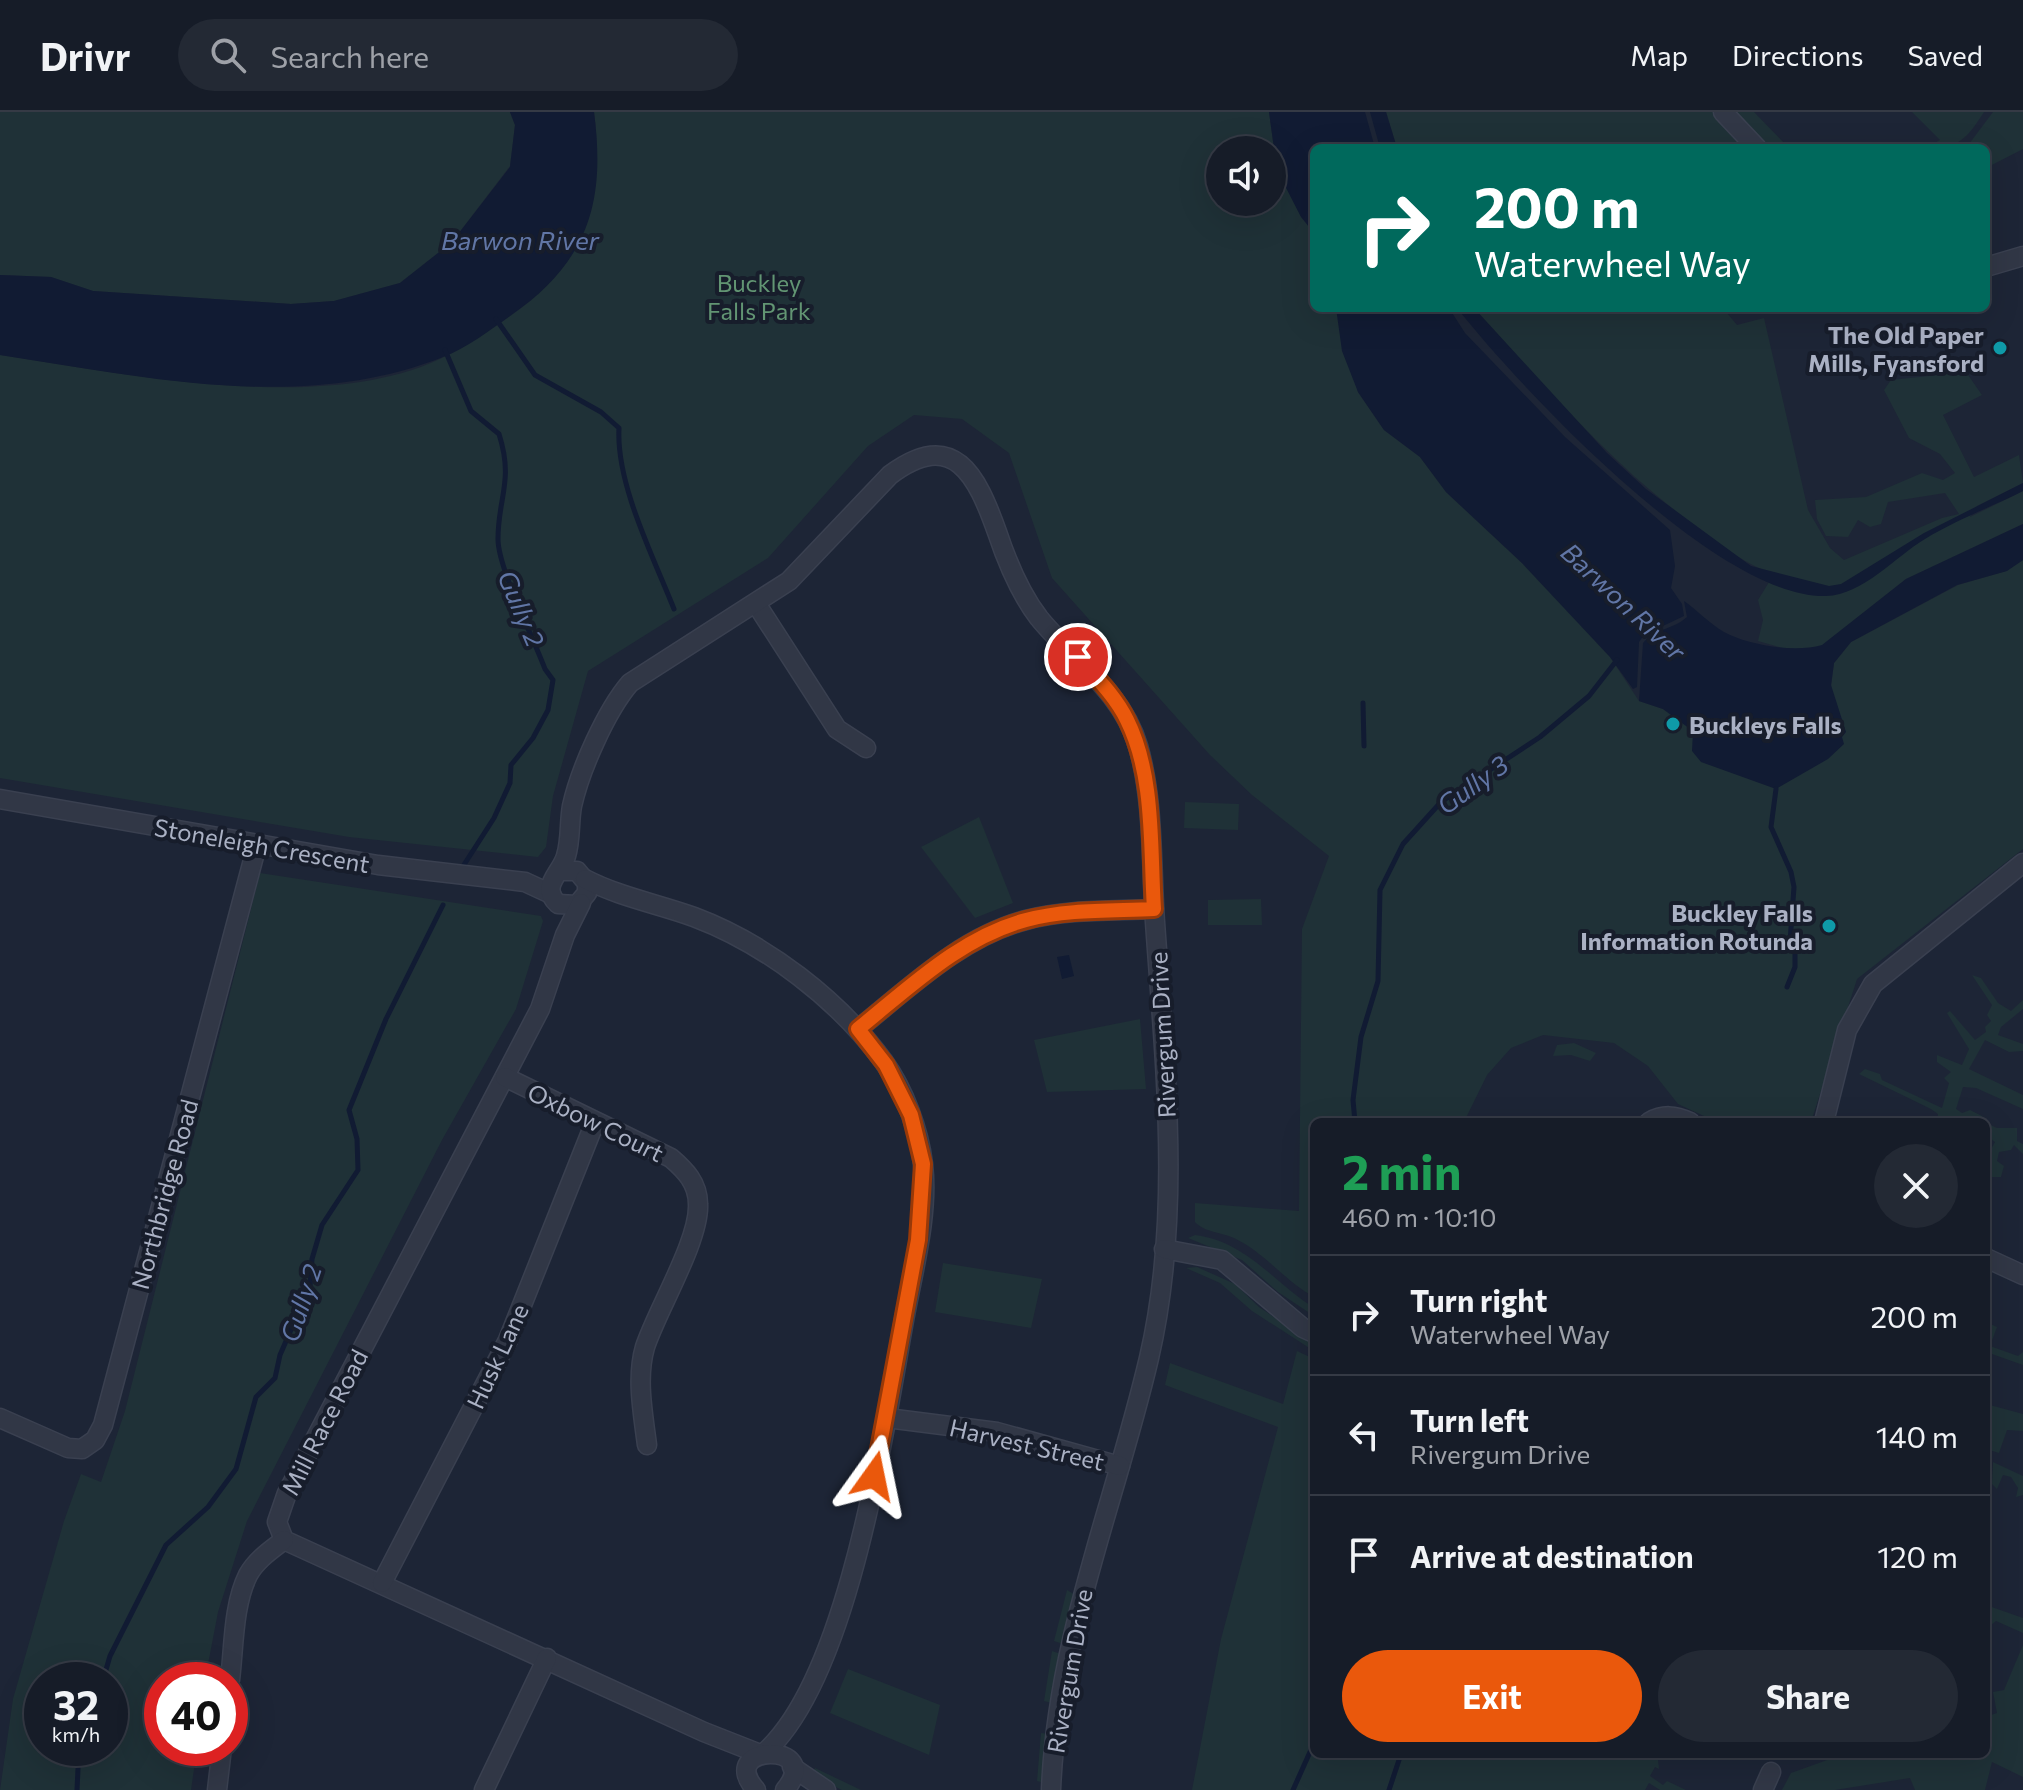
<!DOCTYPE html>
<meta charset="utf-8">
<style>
body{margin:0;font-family:Commissioner,sans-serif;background:#232934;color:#f1f3f6;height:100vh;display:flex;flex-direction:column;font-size:30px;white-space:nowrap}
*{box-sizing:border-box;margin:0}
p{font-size:26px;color:#9ea1a8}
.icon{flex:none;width:44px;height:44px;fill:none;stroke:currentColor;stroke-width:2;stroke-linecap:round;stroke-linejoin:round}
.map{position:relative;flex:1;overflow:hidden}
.drawer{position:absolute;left:1310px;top:1006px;width:680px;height:640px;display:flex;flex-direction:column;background:#161c28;border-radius:12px;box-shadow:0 8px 32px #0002,0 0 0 2px #353a45}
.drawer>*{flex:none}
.top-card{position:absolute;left:1310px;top:32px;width:680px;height:168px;border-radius:12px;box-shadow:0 8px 32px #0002,0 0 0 2px #353a45;background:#00695c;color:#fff;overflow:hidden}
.controls{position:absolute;left:1206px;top:24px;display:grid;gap:16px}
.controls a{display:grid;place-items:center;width:80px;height:80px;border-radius:50%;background:#161c28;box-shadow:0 8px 32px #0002,0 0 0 2px #353a45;font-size:40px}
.speed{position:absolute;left:24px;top:1550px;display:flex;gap:16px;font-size:40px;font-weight:700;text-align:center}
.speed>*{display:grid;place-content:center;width:104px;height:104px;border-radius:50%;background:#161c28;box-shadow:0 8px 32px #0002,0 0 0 2px #353a45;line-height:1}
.speed small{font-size:20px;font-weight:400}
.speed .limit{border:12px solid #d22;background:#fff;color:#111}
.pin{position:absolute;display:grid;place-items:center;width:68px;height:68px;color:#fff;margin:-34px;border:4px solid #fff;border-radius:50%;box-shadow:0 2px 8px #0007}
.me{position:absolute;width:88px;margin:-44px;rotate:12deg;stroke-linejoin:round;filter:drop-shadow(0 0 6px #0008)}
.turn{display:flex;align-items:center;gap:28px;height:168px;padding:0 32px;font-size:36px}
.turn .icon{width:104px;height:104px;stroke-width:2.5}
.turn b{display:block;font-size:56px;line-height:68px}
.round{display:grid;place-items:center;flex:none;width:84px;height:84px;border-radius:42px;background:#232934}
.overview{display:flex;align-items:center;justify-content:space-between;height:136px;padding:0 32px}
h1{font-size:48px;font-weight:700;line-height:60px;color:#1e9e55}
.primary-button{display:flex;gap:16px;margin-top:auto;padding:16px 32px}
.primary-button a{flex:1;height:92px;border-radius:48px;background:#ea580c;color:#fff;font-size:32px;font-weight:700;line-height:92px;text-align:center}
.primary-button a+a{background:#232934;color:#f1f3f6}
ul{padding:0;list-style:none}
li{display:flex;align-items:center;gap:24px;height:120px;padding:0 32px;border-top:2px solid #353a45}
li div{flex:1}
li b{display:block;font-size:30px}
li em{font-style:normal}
header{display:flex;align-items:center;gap:48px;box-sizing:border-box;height:112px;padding:0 40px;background:#161c28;border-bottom:2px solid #353a45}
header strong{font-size:38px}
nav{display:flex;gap:44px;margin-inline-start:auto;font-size:28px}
.search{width:560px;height:72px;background:#232934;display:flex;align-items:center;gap:20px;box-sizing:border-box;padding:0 28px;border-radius:44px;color:#9ea1a8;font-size:30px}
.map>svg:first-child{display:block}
.green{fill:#1f3137;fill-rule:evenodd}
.water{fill:#111b33}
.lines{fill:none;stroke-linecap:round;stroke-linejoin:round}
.stream{stroke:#111b33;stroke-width:5}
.minor-casing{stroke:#3a4050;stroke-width:21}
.minor{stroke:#313746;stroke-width:18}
.route-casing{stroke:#983908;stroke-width:20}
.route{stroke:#ea580c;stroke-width:14}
.culture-dot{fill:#0f9aa8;stroke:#171d2b;stroke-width:3}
.labels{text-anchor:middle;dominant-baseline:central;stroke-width:8;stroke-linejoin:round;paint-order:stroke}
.park-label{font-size:24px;fill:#629573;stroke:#171d2b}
.poi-label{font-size:24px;font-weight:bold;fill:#aab1c4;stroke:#171d2b;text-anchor:end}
.street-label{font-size:24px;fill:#aab1c4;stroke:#171d2b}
.water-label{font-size:26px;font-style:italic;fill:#6176a6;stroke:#171d2b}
</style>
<header>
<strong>Drivr</strong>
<div class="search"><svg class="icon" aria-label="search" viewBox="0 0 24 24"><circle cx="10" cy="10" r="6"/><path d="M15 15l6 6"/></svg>Search here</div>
<nav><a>Map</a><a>Directions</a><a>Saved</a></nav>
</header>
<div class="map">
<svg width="2023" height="1678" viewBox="0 0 2023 1678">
<rect width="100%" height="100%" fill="#1d2536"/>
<g class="green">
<polygon points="0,0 510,0 515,13 510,54 452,130 400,171 334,189 291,192 93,179 51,165 0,163"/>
<path d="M 594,0 L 1269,0 L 1277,58 L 1301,104 L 1314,121 L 1314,196 L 1336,196 L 1358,280 L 1384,318 L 1420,345 L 1446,380 L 1522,451 L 1610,545 L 1639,589 L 1663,597 L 1693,619 L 1836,609 L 1831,575 L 1834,551 L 1851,530 L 1958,473 L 2006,459 L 2023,448 L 2023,737 L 1857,867 L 1811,1010 L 1717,1010 L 1678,992 L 1648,954 L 1614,931 L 1543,923 L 1511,936 L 1487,963 L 1464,1010 L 1314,1010 L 1314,1185 C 1285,1169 1266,1142 1236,1127 C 1223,1120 1205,1121 1195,1110 L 1195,1091 L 1299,1099 L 1302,817 L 1329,744 L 1252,683 L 1210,643 L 1052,466 L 1009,341 L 962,307 L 914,303 L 868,334 L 768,446 L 588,559 L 553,684 L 546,735 L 538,745 L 349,725 L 0,666 L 0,243 C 128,262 329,305 448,243 C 470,232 490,218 510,204 C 586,152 605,90 594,0 ZM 1220,38 L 1272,38 L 1272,90 L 1220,90 Z"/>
<polygon points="1386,0 1725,0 1759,36 1397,36"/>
<polygon points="1731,0 1754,0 1789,36 1768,36"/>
<path d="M 1912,0 L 1984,0 C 1966,28 1959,36 1925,36 L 1940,28 Z"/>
<polygon points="1993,0 2023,0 2023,37 1986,56 1986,36 1966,36"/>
<path d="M 1474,196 L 1730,196 L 1727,201 L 1737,213 L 1764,206 L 1808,398 L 1830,436 L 1844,448 L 1942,406 L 1959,402 L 1945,381 L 1888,390 L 1881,412 L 1870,415 L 1858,408 L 1848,425 L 1826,424 L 1817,407 L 1815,388 L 1866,385 L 1922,361 L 1943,368 L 1955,361 L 1940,342 L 1909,326 L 1884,278 L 1891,268 L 1966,260 L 1982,283 L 1943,303 L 1974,365 L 2019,343 L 2023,371 L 1977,394 L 1970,405 L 2023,379 L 2023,412 L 1906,467 L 1818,537 L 1786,537 L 1758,529 L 1763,508 L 1758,488 L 1774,462 C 1746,453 1725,436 1701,418 C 1614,356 1545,275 1474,196 Z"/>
<polygon points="1185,690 1239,692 1238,718 1184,716"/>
<polygon points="979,705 1013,791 975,806 921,735"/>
<path d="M 260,761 L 541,804 L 543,809 L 516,897 L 442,1028 L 247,1409 L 218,1500 L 205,1568 L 162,1568 L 162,1636 L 197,1636 L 191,1678 L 0,1678 L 13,1587 L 64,1409 L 81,1362 L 101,1370 L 125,1299 ZM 42,1568 L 110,1568 L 110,1636 L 42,1636 Z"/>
<polygon points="1261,787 1262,813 1208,813 1208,788"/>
<polygon points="1972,863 1981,866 1998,891 2011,899 2023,888 2023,897 2001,915 1998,923 2023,932 2023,939 2009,940 1985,928 1969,957 2023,983 2023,997 1976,976 1963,975 1956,997 1962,1001 1970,998 1982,1004 1985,1010 1937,1010 1938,1002 1931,997 1859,962 1865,957 1880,962 1882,968 1942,996 1949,971 1944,966 1951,960 1937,950 1937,943 1962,953 1969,937 1947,901 1950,899 1975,928 1986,920 1985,915 1991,909 1987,903 1992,893"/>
<polygon points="1140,907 1146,977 1047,980 1034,928"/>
<polygon points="1574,931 1596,941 1590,949 1571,943 1553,944 1557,933"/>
<polygon points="1986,1011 1997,1016 2017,1016 2017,1029 2023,1032 2023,1042 2014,1033 2011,1038 1999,1040 1997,1049 2004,1054 2001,1065 1986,1065 1986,1046 1995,1030 1991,1027 1986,1031"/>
<path d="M 1195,1123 C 1245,1129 1274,1170 1314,1196 L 1314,1204 L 1278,1180 L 1242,1148 L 1188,1126 Z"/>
<polygon points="943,1151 1042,1167 1031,1216 935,1200"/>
<polygon points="1197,1155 1235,1172 1259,1195 1314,1232 1314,1239 1252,1199 1220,1171 1186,1156"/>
<polygon points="1986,1210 1997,1215 1990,1234 2018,1244 2023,1240 2023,1257 2023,1253 1992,1242 1986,1255"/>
<polygon points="1297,1239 1314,1247 1314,1642 1616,1642 1642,1648 1645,1642 1664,1642 1658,1648 1659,1657 1655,1655 1650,1664 1663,1673 1667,1669 1686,1678 1660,1678 1649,1671 1645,1678 1192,1678 1221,1527 1278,1315 1165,1273 1170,1251 1283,1292"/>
<polygon points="1986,1292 2023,1302 2023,1319 2007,1318 1999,1341 1986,1337"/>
<polygon points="1993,1350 2023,1364 2023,1383 2016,1385 2018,1376 2011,1365 2003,1363 1997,1377 1992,1372"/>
<polygon points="1067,1478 1075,1483 1063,1532 1054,1529"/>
<polygon points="1986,1493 2023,1506 2023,1521 1996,1509 1991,1513 1986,1511"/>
<polygon points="2023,1533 2023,1665 1992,1650 1985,1678 1915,1678 1910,1666 1835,1678 1782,1678 1791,1661 1844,1642 1986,1642 1986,1590 1991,1603 1997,1601 1993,1580 2004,1578"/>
<polygon points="1052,1539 1061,1542 1052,1591 1044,1589"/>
<polygon points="848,1557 940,1593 929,1643 830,1601"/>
<polygon points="1041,1621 1049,1622 1045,1671 1037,1669"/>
<polygon points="815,1656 861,1678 842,1678 812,1663"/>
</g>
<g class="water">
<path d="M 510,0 L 594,0 C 606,91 588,150 510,204 C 490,218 467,236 443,245 C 303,301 144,265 0,243 L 0,163 L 51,165 L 93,179 L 291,192 L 334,189 L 400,171 L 452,130 L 510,55 L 515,13 Z"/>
<polygon points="1269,0 1365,0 1375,36 1314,36 1314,121 1301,105 1277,58"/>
<polygon points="1370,0 1386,0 1397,36 1380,36"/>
<polygon points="1336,196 1449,196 1465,221 1565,325 1670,418 1675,454 1671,476 1682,492 1684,504 1644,523 1639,530 1637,575 1633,577 1610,545 1522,451 1446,380 1420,345 1384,318 1358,280 1342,239"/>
<path d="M 1457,196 L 1474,196 L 1607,341 L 1646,377 L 1751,454 L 1829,474 L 1841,472 L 1924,421 L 2023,371 L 2023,379 C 1991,395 1956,408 1925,427 C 1896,444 1863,483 1826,484 C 1718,487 1522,278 1457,196 Z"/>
<path d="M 2023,412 L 2023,448 L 2007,459 L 1957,473 L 1851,530 L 1834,551 L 1831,573 L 1846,620 L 1842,625 L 1844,632 L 1828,647 L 1776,677 L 1701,650 L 1692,639 L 1693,619 L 1663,597 L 1639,589 L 1643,531 C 1655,517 1674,517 1687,505 L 1684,489 C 1697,498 1710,512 1724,520 C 1748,533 1794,541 1822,533 L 1906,467 Z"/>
<polygon points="1069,843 1074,864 1062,867 1057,845"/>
</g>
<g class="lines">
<g class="stream">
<path d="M 496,207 L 535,263 L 601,300 L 619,316 C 616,372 653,444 674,497"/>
<path d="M 445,238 L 471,299 L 499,322 C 514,369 498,385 498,427 C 498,456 534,527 545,557 L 553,568 L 548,598 L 533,626 L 511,653 L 510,671 L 494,706 L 460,759"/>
<polyline points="1363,591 1364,634"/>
<polyline points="1776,677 1771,715 1791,760 1794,775 1790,830 1795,841 1795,855 1787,875"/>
<polyline points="1355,1010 1353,988 1361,925 1378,869 1380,778 1403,732 1441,690 1540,625 1589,584 1617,548"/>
<polyline points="103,1568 110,1544 166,1433 208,1395 236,1357 256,1285 275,1266 280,1243 310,1174 312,1147 322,1113 358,1058 357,1027 349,998 386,907 443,793"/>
<polyline points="77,1678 79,1636"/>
<polyline points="1293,1678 1314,1631"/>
<polyline points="1389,1678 1401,1642"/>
</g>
<g class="minor-casing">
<g id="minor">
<polyline points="1723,0 1757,36"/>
<polyline points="1986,155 2023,144"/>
<polyline points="757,493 837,617 866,636"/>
<polyline points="0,687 378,753 525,770 551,782"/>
<path d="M 560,759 L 577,759 L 587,771 L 587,781 L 577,793 L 558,792 C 539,774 561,762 566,744 C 571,728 569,710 572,694 C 580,658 606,599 630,571 L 789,469 L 890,363 C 954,315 977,364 997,420 C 1007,450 1019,480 1039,506 C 1073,548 1122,579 1138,634 C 1154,689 1151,753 1155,810 C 1165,954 1182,1104 1149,1246 C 1115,1392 1057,1525 1051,1678"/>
<path d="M 585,767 C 620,785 658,792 694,805 C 766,832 839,888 884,950 C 904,978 919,1018 923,1052 C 929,1105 912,1162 903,1214 C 883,1324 848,1567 764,1641"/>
<polyline points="581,791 565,823 540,897 287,1381 277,1410 284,1428 704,1620 760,1642"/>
<path d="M 858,917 C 909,876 961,825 1026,808 C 1067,797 1112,799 1154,797"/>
<path d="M 505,965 L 671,1046 C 685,1058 698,1071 698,1092 C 700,1128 657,1198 645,1235 C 636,1266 643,1301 647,1333"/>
<path d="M 1649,1010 C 1663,1002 1675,1003 1690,1010"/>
<polyline points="1824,1010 1847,918 1873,872 2023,751"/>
<polyline points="1164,1137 1222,1148 1303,1216 1314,1221"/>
<polyline points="1986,1146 2023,1163"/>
<polyline points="0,1306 68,1336 82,1337 95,1328 103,1313 257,733"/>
<polyline points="887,1306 997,1320 1120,1354"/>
<polyline points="382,1471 508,1228 595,1010"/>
<path d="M 230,1568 C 234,1535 233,1493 248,1463 C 256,1448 271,1438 284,1428"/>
<polyline points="792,1655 826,1678"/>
<polyline points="217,1678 222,1636"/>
<polyline points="484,1678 547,1546"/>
<path d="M 756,1678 C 714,1631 826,1629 785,1678"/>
<polyline points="1763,1678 1771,1660"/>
</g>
</g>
<use href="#minor" class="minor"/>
</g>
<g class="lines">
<g class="route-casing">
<path id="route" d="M 874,1364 L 918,1128 L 923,1052 L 911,1003 L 886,953 L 858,917 C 909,876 961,825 1026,808 C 1067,797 1112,799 1154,797 C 1150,737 1155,664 1127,608 C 1116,585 1095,564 1078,545"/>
</g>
<use href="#route" class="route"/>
</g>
<g class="culture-dot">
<circle cx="2000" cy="236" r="8"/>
<circle cx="1673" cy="612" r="8"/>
<circle cx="1829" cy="814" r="8"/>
</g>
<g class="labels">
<g class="park-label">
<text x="759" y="170">Buckley<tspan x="759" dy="28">Falls Park</tspan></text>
</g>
<g class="poi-label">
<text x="1984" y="222">The Old Paper<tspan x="1984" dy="28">Mills, Fyansford</tspan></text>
<text x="1689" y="612" text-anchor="start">Buckleys Falls</text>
<text x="1813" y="800">Buckley Falls<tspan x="1813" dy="28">Information Rotunda</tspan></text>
</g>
<g class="street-label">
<text transform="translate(262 733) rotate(10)">Stoneleigh Crescent</text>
<text transform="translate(1162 923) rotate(-93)">Rivergum Drive</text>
<text transform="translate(596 1010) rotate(26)">Oxbow Court</text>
<text transform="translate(164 1082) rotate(-75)">Northbridge Road</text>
<text transform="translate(497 1244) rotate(-65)">Husk Lane</text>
<text transform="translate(324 1310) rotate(-63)">Mill Race Road</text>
<text transform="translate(1027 1332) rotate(13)">Harvest Street</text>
<text transform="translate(1069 1559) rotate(-80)">Rivergum Drive</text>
</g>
<g class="water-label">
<text x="520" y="127">Barwon River</text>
<text transform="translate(1624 489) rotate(43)">Barwon River</text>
<text transform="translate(522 496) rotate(67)">Gully 2</text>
<text transform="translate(1472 672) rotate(-36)">Gully 3</text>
<text transform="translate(300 1191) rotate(-72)">Gully 2</text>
</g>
</g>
</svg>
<div class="controls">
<a><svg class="icon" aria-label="sound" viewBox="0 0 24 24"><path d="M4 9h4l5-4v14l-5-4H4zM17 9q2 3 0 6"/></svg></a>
</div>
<div class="speed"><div>32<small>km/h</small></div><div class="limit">40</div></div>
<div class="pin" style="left:1078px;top:545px;background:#d93025"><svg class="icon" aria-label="arrive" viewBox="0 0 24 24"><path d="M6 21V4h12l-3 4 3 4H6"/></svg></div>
<svg class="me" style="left:874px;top:1364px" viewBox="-20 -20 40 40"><path d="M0-17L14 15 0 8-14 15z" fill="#ea580c" stroke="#fff" stroke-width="4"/></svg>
<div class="top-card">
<div class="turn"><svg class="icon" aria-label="right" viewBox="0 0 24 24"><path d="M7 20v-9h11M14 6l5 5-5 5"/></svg><div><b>200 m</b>Waterwheel Way</div></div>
</div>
<section class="drawer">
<div class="overview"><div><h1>2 min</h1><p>460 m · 10:10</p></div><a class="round"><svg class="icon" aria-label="close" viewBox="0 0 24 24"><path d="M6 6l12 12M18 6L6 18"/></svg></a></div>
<ul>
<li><svg class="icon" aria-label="right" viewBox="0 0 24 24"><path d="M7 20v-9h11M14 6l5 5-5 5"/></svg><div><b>Turn right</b><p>Waterwheel Way</p></div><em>200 m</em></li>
<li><svg class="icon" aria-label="left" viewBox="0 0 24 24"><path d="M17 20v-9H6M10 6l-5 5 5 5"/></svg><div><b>Turn left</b><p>Rivergum Drive</p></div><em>140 m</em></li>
<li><svg class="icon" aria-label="arrive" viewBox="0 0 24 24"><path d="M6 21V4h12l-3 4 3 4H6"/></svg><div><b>Arrive at destination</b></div><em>120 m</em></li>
</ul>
<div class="primary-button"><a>Exit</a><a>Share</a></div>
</section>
</div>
